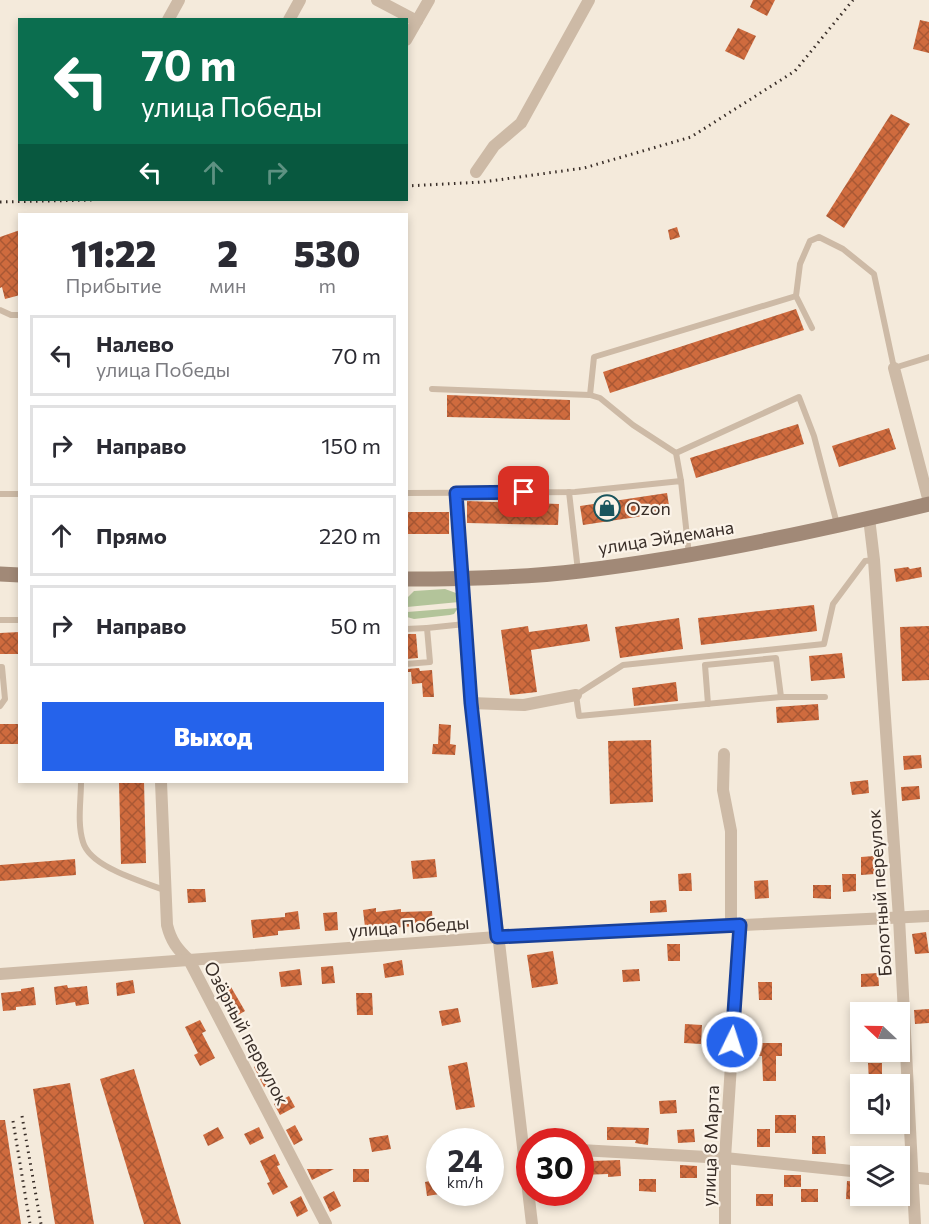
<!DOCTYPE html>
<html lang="ru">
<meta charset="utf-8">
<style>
body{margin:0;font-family:Commissioner,sans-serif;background:#f7f7f7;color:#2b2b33;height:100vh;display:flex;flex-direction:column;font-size:22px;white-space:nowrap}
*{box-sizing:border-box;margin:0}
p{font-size:20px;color:#7c7c81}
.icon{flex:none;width:33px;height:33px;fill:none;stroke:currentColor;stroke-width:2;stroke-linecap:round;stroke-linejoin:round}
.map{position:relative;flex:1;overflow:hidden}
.panel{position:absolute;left:18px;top:213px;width:390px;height:570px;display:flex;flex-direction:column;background:#fff;border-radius:0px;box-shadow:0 3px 9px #0003}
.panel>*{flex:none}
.guide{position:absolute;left:18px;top:18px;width:390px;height:183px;border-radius:0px;box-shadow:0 3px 9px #0003;background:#0b6e4f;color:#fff;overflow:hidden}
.needle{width:39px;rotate:292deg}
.buttons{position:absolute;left:850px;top:1002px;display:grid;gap:12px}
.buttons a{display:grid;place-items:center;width:60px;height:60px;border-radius:0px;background:#fff;box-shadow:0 3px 9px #0003;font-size:30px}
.speed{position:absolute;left:426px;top:1128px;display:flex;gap:12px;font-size:30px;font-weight:700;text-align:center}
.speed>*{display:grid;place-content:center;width:78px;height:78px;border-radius:50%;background:#fff;box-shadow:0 3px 9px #0003;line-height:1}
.speed small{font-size:15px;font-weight:400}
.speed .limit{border:9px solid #d22;background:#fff;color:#111}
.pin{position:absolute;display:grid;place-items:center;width:51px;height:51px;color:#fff;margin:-26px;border-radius:12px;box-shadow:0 3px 9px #0006}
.me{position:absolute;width:66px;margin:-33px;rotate:4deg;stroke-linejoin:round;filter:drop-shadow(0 0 4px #0008)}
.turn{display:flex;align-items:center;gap:21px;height:126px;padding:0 24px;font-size:27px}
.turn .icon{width:78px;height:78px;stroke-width:2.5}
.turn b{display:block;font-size:42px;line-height:51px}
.lanes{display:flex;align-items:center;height:57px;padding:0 24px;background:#0003;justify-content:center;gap:30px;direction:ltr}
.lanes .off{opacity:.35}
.eta{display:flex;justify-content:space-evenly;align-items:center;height:102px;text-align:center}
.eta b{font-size:36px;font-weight:800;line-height:42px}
.primary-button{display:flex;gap:12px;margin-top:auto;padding:12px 24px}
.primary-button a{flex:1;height:69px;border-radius:0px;background:#2563eb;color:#fff;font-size:24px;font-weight:800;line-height:69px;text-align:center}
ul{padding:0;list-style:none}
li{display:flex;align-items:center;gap:18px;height:81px;margin:0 12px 9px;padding:0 12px;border:3px solid #e1e1e2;border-radius:0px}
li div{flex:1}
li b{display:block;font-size:22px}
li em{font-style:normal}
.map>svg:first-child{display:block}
.grass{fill:#b3c49a}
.building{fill:url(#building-cross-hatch)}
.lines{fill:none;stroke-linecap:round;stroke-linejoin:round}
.service{stroke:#cdbaa6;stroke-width:6}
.minor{stroke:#cdbaa6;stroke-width:12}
.secondary{stroke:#a18977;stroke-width:15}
.rail{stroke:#392e28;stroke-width:3;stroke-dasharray:1.5 4.5;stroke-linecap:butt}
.route-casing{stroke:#184099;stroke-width:15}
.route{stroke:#2563eb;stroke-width:10}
.labels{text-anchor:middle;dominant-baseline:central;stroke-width:4.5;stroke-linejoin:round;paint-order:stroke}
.poi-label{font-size:18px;fill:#392e28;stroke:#fbf3e8;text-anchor:start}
.street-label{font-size:18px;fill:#392e28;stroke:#fbf3e8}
</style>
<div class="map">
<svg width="929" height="1224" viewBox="0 0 929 1224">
<defs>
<pattern id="building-cross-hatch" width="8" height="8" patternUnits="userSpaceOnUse" patternTransform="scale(1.5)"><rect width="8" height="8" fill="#cf6b3e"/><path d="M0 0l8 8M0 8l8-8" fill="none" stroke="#a95834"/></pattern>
</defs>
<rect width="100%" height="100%" fill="#f4eadb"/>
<g class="grass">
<polygon points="445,589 456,593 459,602 407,607 406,599 414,591"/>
<polygon points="458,608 454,614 450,615 414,619 407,617 407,612"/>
</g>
<g class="building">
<polygon points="753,0 775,0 767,16 750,7"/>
<polygon points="920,20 929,22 929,53 913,49"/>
<polygon points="738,28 756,36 744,60 725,51"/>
<polygon points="891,114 910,124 844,228 826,216"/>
<polygon points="677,227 680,237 670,240 668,230"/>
<polygon points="20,230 20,295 5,299 2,287 0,288 0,237"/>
<polygon points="796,309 804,330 610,393 603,372"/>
<polygon points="447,395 570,400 570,420 447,417"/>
<polygon points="798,424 804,444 696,478 690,458"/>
<polygon points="889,428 896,449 839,467 832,446"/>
<polygon points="667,493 670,512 583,525 580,506"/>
<polygon points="467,501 559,504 558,525 467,523"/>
<rect x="406" y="512" width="43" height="22"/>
<polygon points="908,567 910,569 921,567 922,577 896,582 894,569"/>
<polygon points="814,605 817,631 701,645 698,618"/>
<polygon points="679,618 683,649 620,658 615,627"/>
<polygon points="587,624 590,641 531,650 537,692 510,695 501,630 528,626 529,632"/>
<polygon points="929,626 929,680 902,681 900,627"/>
<polygon points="20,632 20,654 0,654 0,633"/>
<polygon points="406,634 416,634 418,658 406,659"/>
<polygon points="842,653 845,678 811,681 809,656"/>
<polygon points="419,668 420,671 432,670 434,697 423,697 422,683 412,684 411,672 407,672 407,669"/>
<polygon points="676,682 678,701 634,706 632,688"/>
<polygon points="818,704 819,720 777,723 776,707"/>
<rect x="0" y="724" width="20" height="20"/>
<polygon points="439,724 451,725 450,744 456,745 455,755 432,754 433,744 438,744"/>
<polygon points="651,740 653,802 610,804 608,741"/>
<polygon points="921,755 922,768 904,770 903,756"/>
<polygon points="868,780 869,793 852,795 850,782"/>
<polygon points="119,782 144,782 146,863 121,864"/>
<polygon points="919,786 920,799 902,801 901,787"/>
<polygon points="874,856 875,874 861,875 861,857"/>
<polygon points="75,859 76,875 0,881 0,865"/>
<polygon points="435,859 437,877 413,879 411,861"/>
<polygon points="691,873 692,891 679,891 678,874"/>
<polygon points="842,874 856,874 856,891 843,892"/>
<polygon points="768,880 769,898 755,899 754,881"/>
<polygon points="813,885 831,885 831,899 813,898"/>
<polygon points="187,889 205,889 206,902 188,903"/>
<polygon points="666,900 667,912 650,913 650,901"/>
<polygon points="376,908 376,912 401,909 401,912 432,911 433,925 389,928 389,925 365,927 363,910"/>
<polygon points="298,911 300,929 278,931 278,935 253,938 251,920 285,917 285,913"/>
<polygon points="337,912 338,930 325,931 323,913"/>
<polygon points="926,932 929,953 915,954 912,934"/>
<polygon points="667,944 680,944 680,961 668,961"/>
<polygon points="553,951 558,984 532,988 527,955"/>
<polygon points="402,960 404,975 385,978 383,964"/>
<polygon points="333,966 335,983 322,984 321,967"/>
<polygon points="300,969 302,985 281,987 279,972"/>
<polygon points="639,969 640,981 623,982 622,970"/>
<polygon points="878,973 879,986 861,987 861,974"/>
<polygon points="133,980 135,993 117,996 116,983"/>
<polygon points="758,982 772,982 772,1000 759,1000"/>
<polygon points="67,985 68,988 87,986 89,1004 76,1006 75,1002 56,1005 54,987"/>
<polygon points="34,987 36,1005 16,1007 16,1010 3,1011 1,993 21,991 21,989"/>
<polygon points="231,987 245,1011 233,1018 219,994"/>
<polygon points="356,993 372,993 373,1015 357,1015"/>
<polygon points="458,1008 461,1022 442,1026 439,1011"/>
<polygon points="929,1009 929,1023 915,1024 914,1010"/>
<polygon points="200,1020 206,1031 202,1033 215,1058 200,1066 194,1055 198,1053 185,1027"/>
<polygon points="685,1024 702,1025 701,1044 684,1043"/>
<polygon points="757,1043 782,1043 782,1056 776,1056 776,1081 763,1081 762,1056 757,1056"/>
<polygon points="263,1061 275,1080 264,1087 254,1067"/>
<polygon points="467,1062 475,1107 456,1110 448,1066"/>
<polygon points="868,1063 882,1063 882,1081 869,1081"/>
<polygon points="134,1069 181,1224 144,1224 100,1079"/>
<polygon points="70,1083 94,1224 55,1224 33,1089"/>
<polygon points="289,1096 295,1107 280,1115 274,1104"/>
<polygon points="676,1100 677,1113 660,1114 659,1101"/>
<rect x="775" y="1115" width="21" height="18"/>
<polygon points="0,1120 5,1120 21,1224 0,1224"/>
<polygon points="295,1125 303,1140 294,1145 286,1130"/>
<polygon points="218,1127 224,1138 208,1146 203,1135"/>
<polygon points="259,1127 264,1138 250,1145 244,1134"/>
<polygon points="607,1127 649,1128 648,1145 635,1143 636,1140 607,1140"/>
<polygon points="694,1129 695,1142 678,1143 677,1130"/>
<rect x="757" y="1129" width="13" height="18"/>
<polygon points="388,1135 391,1149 372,1152 369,1138"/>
<polygon points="812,1136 825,1136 826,1154 812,1154"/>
<polygon points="275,1154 280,1165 277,1166 288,1187 273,1195 267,1183 270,1182 260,1161"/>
<polygon points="580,1159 592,1159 592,1161 620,1160 621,1176 608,1177 608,1174 580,1175"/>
<polygon points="680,1165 697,1166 697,1178 680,1178"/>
<polygon points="307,1169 334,1169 312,1180"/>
<rect x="353" y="1169" width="16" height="13"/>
<rect x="784" y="1175" width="17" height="12"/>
<polygon points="440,1179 440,1194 427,1196 425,1182"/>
<polygon points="639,1179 656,1179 656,1192 639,1191"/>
<polygon points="847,1181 861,1182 861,1200 846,1199"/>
<rect x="801" y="1189" width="17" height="13"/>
<polygon points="334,1191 341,1206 330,1212 323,1197"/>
<rect x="756" y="1194" width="17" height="12"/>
<polygon points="301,1196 308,1211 297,1217 290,1202"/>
</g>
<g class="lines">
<g class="service">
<polyline points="0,310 11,315 20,315"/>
<polyline points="812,328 796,296 800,264 810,241 819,237 843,249 874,274 894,368 929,357"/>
<polyline points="432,389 590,395 600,398 633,425 676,453 681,481"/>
<polyline points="590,395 594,357 796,296"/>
<polyline points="676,453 799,397 814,436 837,524"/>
<polyline points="569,492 578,571"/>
<polyline points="406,493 575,492 681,481 689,555"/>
<polyline points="456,493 462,578"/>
<polyline points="0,494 20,494"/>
<polyline points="0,620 20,620"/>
<polyline points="406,629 427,628"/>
<polyline points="406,664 430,662 427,628 465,624"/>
<polyline points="0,667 2,667 5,699 0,706"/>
<polyline points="825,697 781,697 579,716 576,695 623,665 824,644 833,604 865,561 874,560"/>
<polyline points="708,704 705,665 776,658 781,697"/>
<path d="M 81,782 C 81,801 77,823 83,842 C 90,867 141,881 164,890"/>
</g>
<g class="minor">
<polyline points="377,0 417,21"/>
<polyline points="168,20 179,0"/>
<polyline points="289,20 300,0"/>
<polyline points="406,40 429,0"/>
<polyline points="476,172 494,146 521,123 589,0"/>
<polyline points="894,368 929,502"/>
<polyline points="869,518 874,560 899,918 915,1224"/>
<polyline points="462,579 471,703 532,1224"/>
<polyline points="471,703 524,705 576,695"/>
<polyline points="724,754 723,790 731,831 731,926"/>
<path d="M 161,782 L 167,925 C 171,941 177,949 189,960 L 326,1224"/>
<polyline points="0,974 497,937 929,916"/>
<polyline points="580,1150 725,1158 861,1172"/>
<polyline points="900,1176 929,1179"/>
<polyline points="725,1224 725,1158 740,925"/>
</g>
<g class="secondary">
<polyline points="0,574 20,575"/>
<path d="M 406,579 C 464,579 523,578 580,571 C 697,557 814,532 929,504"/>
</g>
<g class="rail">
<polyline points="406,186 483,182 584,168 691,137 795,71 853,0"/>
<polyline points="0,202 95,200"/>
<polyline points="22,1116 41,1224"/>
<polyline points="13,1121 30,1224"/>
</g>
</g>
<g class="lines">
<g class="route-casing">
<polyline id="route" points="524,492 456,493 471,703 497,937 740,925 732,1042"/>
</g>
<use href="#route" class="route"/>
</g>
<defs>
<g id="shop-ring" transform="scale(1.35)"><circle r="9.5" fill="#fbf3e8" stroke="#1a555d" stroke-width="1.5"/><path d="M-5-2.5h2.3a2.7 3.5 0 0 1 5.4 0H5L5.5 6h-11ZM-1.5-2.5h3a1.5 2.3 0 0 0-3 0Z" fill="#1a555d"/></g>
</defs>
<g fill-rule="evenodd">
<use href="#shop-ring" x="607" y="508"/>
</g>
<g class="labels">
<g class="poi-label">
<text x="626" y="508">Ozon</text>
</g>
<g class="street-label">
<text transform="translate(666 537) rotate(-9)">улица Эйдемана</text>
<text transform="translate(879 893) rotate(-94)">Болотный переулок</text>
<text transform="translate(409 926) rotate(-4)">улица Победы</text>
<text transform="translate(247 1033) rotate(62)">Озёрный переулок</text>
<text transform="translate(710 1146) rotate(-88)">улица 8 Марта</text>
</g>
</g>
</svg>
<div class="buttons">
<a><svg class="needle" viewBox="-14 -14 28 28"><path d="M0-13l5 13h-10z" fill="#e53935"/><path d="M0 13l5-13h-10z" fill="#7c7c81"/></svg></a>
<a><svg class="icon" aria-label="sound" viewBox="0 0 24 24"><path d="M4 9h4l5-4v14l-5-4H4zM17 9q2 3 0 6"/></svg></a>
<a><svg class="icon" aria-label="layers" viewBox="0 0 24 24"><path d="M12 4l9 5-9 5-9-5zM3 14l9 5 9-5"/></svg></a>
</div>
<div class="speed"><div>24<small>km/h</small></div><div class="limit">30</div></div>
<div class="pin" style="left:524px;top:492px;background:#d93025"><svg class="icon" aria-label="arrive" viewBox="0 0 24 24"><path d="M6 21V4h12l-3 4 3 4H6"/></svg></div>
<svg class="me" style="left:732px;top:1042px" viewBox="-20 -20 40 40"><circle r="17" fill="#2563eb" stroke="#fff" stroke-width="3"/><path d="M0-11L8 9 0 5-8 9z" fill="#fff"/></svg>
<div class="guide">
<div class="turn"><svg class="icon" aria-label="left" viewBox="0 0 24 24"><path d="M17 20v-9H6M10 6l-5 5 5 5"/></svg><div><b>70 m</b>улица Победы</div></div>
<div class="lanes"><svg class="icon" aria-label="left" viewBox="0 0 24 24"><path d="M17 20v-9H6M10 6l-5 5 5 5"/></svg><svg class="icon off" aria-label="ahead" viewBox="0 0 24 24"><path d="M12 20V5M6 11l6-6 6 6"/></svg><svg class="icon off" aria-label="right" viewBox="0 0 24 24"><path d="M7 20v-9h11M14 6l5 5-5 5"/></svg></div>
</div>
<section class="panel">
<div class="eta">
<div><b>11:22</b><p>Прибытие</p></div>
<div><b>2</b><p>мин</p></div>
<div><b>530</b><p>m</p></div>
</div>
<ul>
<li><svg class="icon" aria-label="left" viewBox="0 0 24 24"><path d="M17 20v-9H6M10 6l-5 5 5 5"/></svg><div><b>Налево</b><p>улица Победы</p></div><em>70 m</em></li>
<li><svg class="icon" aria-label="right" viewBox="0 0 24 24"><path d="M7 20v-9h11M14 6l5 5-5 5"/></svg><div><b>Направо</b></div><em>150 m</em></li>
<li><svg class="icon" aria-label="ahead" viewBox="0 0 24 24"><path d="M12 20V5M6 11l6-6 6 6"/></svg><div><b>Прямо</b></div><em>220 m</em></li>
<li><svg class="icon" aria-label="right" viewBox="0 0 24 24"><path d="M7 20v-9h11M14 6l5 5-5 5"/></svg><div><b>Направо</b></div><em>50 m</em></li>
</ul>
<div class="primary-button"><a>Выход</a></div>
</section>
</div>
